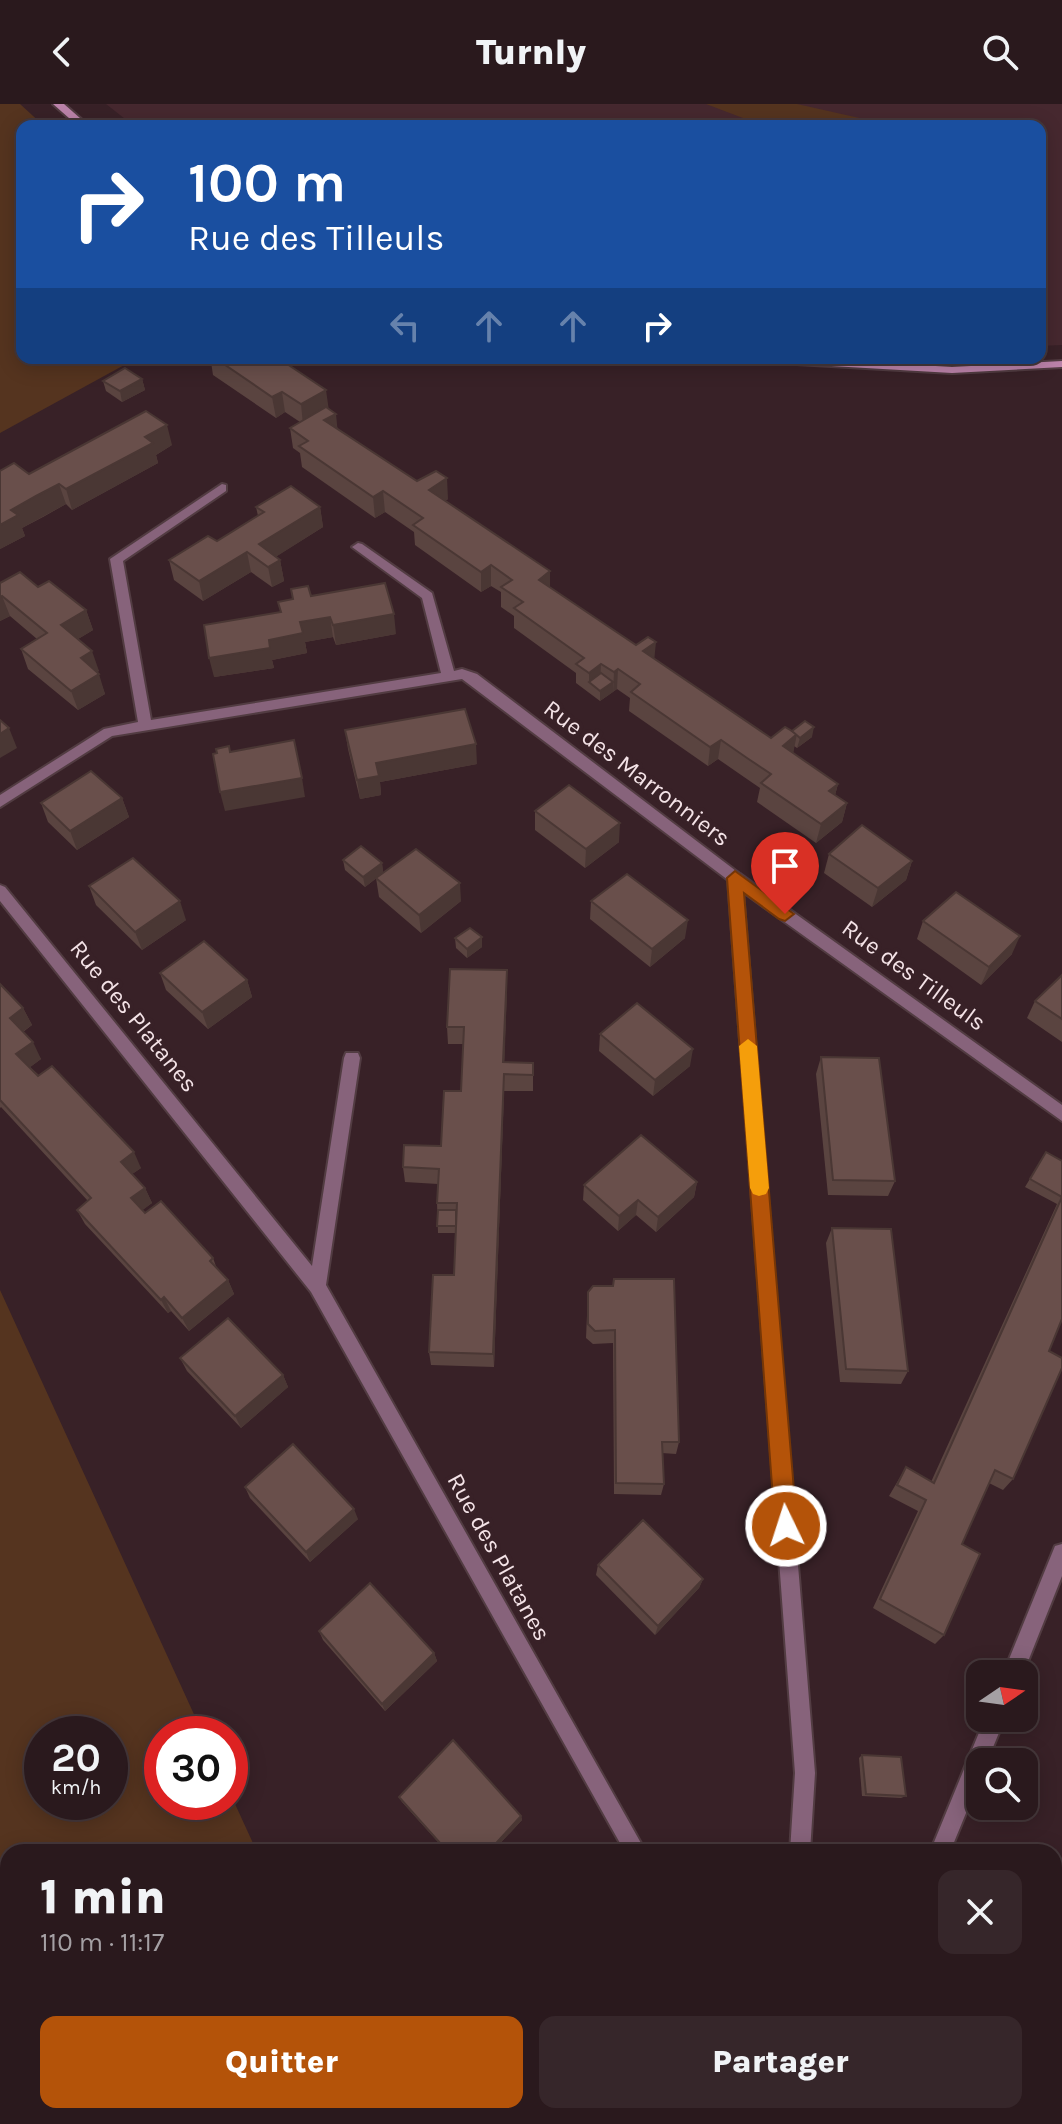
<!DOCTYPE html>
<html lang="fr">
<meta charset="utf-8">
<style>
body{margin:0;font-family:Karla,sans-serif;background:#36262a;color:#f1f3f6;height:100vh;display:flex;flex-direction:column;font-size:30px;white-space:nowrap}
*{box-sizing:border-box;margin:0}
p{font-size:26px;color:#a5a0a4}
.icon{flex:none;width:44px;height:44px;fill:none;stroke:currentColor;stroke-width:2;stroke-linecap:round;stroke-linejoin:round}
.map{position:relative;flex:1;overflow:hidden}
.side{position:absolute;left:0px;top:1740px;width:1062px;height:280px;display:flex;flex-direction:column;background:#2a191d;border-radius:24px 24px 0 0;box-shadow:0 4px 20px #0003,0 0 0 2px #46383b}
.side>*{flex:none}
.hud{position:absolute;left:16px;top:16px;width:1030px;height:244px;border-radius:16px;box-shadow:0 4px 20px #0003,0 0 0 2px #46383b;background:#1a4fa0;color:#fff;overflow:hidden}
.needle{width:52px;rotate:77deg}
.controls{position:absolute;left:966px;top:1556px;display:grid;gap:16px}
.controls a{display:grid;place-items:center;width:72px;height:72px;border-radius:16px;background:#2a191d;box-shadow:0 4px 20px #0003,0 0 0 2px #46383b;font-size:40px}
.speed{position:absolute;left:24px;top:1612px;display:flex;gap:16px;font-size:40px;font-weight:700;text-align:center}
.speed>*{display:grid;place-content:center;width:104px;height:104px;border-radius:50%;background:#2a191d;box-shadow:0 4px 20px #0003,0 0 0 2px #46383b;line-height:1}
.speed small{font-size:20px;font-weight:400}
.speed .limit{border:12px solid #d22;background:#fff;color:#111}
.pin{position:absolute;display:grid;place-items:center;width:68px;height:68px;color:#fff;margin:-82px -34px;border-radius:50% 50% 50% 0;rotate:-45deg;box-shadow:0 0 8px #0007}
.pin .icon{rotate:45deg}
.me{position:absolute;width:88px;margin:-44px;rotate:356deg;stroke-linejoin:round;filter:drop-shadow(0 0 6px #0008)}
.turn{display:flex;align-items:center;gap:28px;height:168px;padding:0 40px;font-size:36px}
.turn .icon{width:104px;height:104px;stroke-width:2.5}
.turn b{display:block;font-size:56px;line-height:68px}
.lanes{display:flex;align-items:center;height:76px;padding:0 40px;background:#0003;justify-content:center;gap:40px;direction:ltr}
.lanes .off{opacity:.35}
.round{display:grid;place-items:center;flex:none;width:84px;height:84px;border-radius:16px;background:#36262a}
.headline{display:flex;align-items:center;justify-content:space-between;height:136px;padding:0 40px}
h1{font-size:48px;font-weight:800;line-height:60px}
.button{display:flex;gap:16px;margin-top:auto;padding:16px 40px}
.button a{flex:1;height:92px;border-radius:16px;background:#b45309;color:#fff;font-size:32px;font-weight:800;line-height:92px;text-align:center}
.button a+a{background:#36262a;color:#f1f3f6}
header{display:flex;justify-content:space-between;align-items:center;height:104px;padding:0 40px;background:#2a191d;font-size:36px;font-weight:800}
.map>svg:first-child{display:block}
.built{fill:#46282f}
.green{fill:#55341f;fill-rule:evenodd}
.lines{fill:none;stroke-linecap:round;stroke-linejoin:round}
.minor-casing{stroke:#523c42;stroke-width:4}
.secondary-casing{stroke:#523c42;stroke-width:4}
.minor{fill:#87637b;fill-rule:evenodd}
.secondary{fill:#bc83aa;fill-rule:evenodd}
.wall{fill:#5a4440}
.shaded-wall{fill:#4a3734}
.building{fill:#694f4b;stroke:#4a3734;stroke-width:2}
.route{fill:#b45309;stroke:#753606;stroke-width:2}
.slow{fill:#f59e0b}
.labels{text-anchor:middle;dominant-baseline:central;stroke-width:8;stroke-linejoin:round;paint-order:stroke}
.street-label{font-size:24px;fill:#f4e3e7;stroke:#382127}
</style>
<header><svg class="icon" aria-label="back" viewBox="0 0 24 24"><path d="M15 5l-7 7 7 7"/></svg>Turnly<svg class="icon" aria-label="search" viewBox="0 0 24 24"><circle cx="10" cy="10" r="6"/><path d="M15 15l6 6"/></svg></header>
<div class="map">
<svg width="1062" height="2020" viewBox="0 0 1062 2020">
<rect width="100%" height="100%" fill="#382127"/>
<polygon class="built" points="106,0 1062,0 1062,241 1040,242 1040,22 134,22"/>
<g class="green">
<polygon points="0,0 20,0 44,22 22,22 22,254 137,254 0,329"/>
<polygon points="706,0 797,0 895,22 764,22"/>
<path d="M 0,1186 L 203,1630 L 162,1630 L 162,1698 L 230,1698 L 230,1689 L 257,1748 L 8,1748 L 8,2012 L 378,2012 L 381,2020 L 0,2020 ZM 42,1630 L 110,1630 L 110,1698 L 42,1698 Z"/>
</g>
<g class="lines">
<g class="minor-casing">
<g id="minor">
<polygon points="222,380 226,381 226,387 123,457 151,616 441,569 422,494 352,443 358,439 362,440 432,489 454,567 462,565 477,570 740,770 1062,1001 1062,1017 743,788 815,1669 810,1748 790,1748 795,1669 728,776 462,575 112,632 0,703 0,691 104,625 138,618 110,455"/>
<polygon points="0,781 5,783 312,1162 344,954 346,949 358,949 360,954 326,1181 646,1748 625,1748 311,1188 0,797"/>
<polygon points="1062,1440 1062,1472 1023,1570 1003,1570 1055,1442"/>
<polygon points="985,1614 1005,1614 987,1658 980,1658 980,1675 950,1748 930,1748"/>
<polygon points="791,2012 814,2012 817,2020 794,2020"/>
</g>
</g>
<g class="secondary-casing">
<g id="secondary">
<polygon points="53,0 64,0 89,22 78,22"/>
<polygon points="739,254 803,254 952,263 1062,257 1062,263 952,269 745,257"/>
</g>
</g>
<use href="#minor" class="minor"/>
<use href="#secondary" class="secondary"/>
</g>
<g class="wall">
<polygon points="206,254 278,254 328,305 338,325 417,377 448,395 445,397 550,467 550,483 771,634 792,627 812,633 797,644 794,642 793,649 838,680 835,691 847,699 842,718 816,739 757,698 760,684 744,673 718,655 708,662 629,607 630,594 617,585 600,597 576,579 576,569 514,524 514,512 501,503 501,488 491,482 481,488 415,441 414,428 385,408 375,414 302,363 300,349 293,344 290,324 300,318 285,308 276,314 213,271 211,258"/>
<polygon points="142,275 145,286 122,298 106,287 103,277"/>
<polygon points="172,341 156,351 158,359 72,406 66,400 43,413 22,424 25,432 0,445 29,370"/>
<polygon points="256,403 320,403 323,423 275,453 280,456 284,477 272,483 251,468 203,497 174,476 169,456 217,437 258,412"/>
<polygon points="0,479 38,483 86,506 93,526 78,535 99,567 97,568 105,590 78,606 28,565 21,545 37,535 10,512 0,517"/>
<polygon points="311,492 396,530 336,541 333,533 305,538 307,549 272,556 274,564 214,573 280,508"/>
<polygon points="345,626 477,660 380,678 381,691 360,695 348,645"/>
<polygon points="122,694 129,713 77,746 48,718 41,699"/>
<polygon points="535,707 619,738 585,764 535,726"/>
<polygon points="829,750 912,757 906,776 872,803 824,769"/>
<polygon points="343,756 382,759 383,769 365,783 345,766"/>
<polygon points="376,774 461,797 421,829 379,793"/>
<polygon points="89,782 186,816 142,846 96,801"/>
<polygon points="591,797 685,834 650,863 590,815"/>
<polygon points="923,817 1012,850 981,881 917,835"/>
<polygon points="455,834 482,843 467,854 456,844"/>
<polygon points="160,869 247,876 252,893 208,925 166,886"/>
<polygon points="1062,871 1062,938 1027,914 1035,897"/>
<polygon points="0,880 23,904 32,921 23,928 41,955 30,963 141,1064 132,1070 145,1084 152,1099 142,1106 145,1109 213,1154 217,1165 228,1176 234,1190 189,1227 171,1207 168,1209 85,1120 77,1106 88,1097 1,1003 0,1004"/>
<polygon points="507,884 504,958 533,959 533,987 504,987 494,1263 431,1261 429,1248 454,1171 455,1129 438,1129 437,1099 438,1080 405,1078 403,1063 441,1042 461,987 463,940 448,940 447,923"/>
<polygon points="600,930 690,962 653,992 599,947"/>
<polygon points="821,953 895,1077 888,1092 828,1091 816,970"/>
<polygon points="1046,1048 1062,1057 1062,1215 1049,1247 1013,1375 1003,1386 989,1379 962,1440 944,1531 935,1540 873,1504 918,1407 889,1392 906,1363 931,1378 1057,1100 1025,1083"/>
<polygon points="697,1078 694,1093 656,1128 636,1111 618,1127 583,1096 584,1081"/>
<polygon points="832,1124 908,1267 901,1280 840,1278 826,1139"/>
<polygon points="593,1182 679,1338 676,1350 662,1349 664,1380 661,1391 614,1390 613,1239 593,1240 586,1234 588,1188"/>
<polygon points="180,1254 283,1271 288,1283 241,1324 187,1267"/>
<polygon points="245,1383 358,1415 310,1458 250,1394"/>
<polygon points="598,1461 703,1475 699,1484 655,1531 596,1471"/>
<polygon points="319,1527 434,1549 437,1557 385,1607 323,1536"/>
<polygon points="862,1651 906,1692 901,1694 862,1692 859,1654"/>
<polygon points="399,1693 521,1712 522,1716 492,1748 447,1748 402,1698"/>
<polygon points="1060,1772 1055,2020 995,2020 982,2012 1054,2012 1054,1774"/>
</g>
<g class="shaded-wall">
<polygon points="142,275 145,286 122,298 120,287"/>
<polygon points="326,286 329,307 303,321 301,300"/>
<polygon points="282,288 285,308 276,314 272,293"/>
<polygon points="336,310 338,330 324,316"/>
<polygon points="167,321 172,341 156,351 158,359 72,406 66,385 145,333"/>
<polygon points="447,374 448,395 430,406 429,386"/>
<polygon points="59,380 66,400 22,424 25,432 0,445 0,421 11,406"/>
<polygon points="383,387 385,408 375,414 373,393"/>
<polygon points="320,403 323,423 263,461 259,440"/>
<polygon points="247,448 251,468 203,497 199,477"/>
<polygon points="280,456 284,477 272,483 268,463"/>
<polygon points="491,461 491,482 481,488 481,468"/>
<polygon points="550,467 550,488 539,476"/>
<polygon points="2,492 10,512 0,517 0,493"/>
<polygon points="86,506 93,526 68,541 61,521"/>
<polygon points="394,510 396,530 336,541 333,521"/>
<polygon points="330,513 333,533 305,538 307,549 272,556 274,564 214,573 209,554 269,536 300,518"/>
<polygon points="656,538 654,558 643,547"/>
<polygon points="92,547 99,567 88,574 81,554"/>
<polygon points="601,560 600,580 589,578 589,569"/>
<polygon points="618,565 617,585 613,588 614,568"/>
<polygon points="99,570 105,590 78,606 71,587"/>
<polygon points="613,578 613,588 600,597 600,587"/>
<polygon points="814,623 812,633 797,644 800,634"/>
<polygon points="9,624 17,644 0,654 0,630"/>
<polygon points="797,630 793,650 783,642"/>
<polygon points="721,636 718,655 708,662 710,643"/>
<polygon points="476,640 477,660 380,678 381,691 360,695 357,676 376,659"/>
<polygon points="302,674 305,693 225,707 220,688"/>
<polygon points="838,680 833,699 829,687"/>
<polygon points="122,694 129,713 77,746 70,727"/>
<polygon points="847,699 842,718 816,739 821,720"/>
<polygon points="620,719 619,738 585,764 586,745"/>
<polygon points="912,757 906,776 872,803 878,784"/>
<polygon points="382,759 383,769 365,783 363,773"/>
<polygon points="460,779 461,797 421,829 419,811"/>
<polygon points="180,797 186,816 142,846 135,828"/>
<polygon points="688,816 685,834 650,863 652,845"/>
<polygon points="1020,832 1012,850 981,881 989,863"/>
<polygon points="482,833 482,843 467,854 467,845"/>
<polygon points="507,866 507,884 504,974 503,958"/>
<polygon points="247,876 252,893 208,925 202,908"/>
<polygon points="23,904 32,921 18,931 10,914"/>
<polygon points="33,938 41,955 25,967 16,950"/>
<polygon points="693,945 690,962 653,992 655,976"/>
<polygon points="504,970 504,987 494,1263 493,1250"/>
<polygon points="134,1048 141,1064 128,1073 121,1058"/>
<polygon points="697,1078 694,1093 656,1128 658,1113"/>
<polygon points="145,1084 152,1099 139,1109 131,1094"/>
<polygon points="638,1096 636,1111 618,1127 619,1112"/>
<polygon points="228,1176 234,1190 189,1227 182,1214"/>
<polygon points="164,1193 171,1207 168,1209 161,1196"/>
<polygon points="283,1271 288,1283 241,1324 235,1312"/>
<polygon points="354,1405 358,1415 310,1458 306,1448"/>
<polygon points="703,1475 699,1484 655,1531 658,1522"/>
<polygon points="434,1549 437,1557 385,1607 382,1600"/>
<polygon points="521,1712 522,1716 492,1748 488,1748"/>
</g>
<g class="building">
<polygon points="215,254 278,254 326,286 301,300 282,288 272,293"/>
<polygon points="125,264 142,275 120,287 103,277"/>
<polygon points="326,303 336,310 324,316 417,377 436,367 447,374 429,386 550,467 539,476 636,541 648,533 656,538 643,547 771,634 785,623 797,630 783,642 838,680 829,687 847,699 821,720 761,679 771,670 747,654 721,636 710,643 631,588 640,580 618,565 614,568 601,560 589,569 576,560 584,554 514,504 523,498 501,483 512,476 491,461 481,468 413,421 423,414 383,387 373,393 299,342 308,337 290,324"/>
<polygon points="146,307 167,321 145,333 153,339 66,385 59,380 36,392 11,406 18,411 0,421 0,367 14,359 29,370"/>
<polygon points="291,382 320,403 259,440 280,456 268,463 247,448 199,477 169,456 208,432 217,437 264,408 256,403"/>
<polygon points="20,468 38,483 49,477 86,506 61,521 92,547 81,554 99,570 71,587 21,545 47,529 2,492 0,493 0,479"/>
<polygon points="385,479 394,510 333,521 330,513 300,518 303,529 269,536 270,544 209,554 204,521 281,508 278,498 293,495 291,485 308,482 311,492"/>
<polygon points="601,569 613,578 600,587 589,578"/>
<polygon points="465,605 476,640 376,659 379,672 357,676 345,626"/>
<polygon points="0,616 9,624 0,630"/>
<polygon points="805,617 814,623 800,634 792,627"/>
<polygon points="294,636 302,674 220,688 213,650 217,649 216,645 229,642 230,648"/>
<polygon points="91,667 122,694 70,727 41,699"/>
<polygon points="569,681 620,719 586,745 535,707"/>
<polygon points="862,721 912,757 878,784 829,750"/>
<polygon points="361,742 382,759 363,773 343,756"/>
<polygon points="416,745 460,779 419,811 376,774"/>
<polygon points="133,754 180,797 135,828 89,782"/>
<polygon points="627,770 688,816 652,845 591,797"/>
<polygon points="956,788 1020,832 989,863 923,817"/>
<polygon points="470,824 482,833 467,845 455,834"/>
<polygon points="204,837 247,876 202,908 160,869"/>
<polygon points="450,865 507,866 503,958 533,959 533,971 504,970 493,1250 429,1248 433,1171 454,1171 457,1099 437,1099 439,1065 403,1063 404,1041 441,1042 444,987 461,987 464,923 447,923"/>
<polygon points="1062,871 1062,915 1035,897"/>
<polygon points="0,880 23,904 10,914 33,938 16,950 38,972 52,962 134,1048 121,1058 145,1084 131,1094 145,1109 161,1097 213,1154 210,1157 228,1176 182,1214 164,1193 161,1196 77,1106 91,1094 0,996"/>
<polygon points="637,899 693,945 655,976 600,930"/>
<polygon points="821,953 879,954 895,1077 833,1076"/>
<polygon points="641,1031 697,1078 658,1113 638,1096 619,1112 584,1081"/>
<polygon points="1046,1048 1062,1057 1062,1093 1030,1075"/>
<polygon points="1062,1093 1062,1215 1049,1247 1062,1254 1062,1264 1013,1375 995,1366 962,1440 980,1450 944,1531 880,1495 926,1396 897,1381 906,1363 934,1379"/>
<polygon points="438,1106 456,1106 456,1122 437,1122"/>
<polygon points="832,1124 891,1125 908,1267 846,1265"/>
<polygon points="614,1175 674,1175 679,1338 662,1338 664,1380 616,1379 615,1226 595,1227 588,1220 588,1188 593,1182 613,1182"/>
<polygon points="228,1214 283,1271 235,1312 180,1254"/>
<polygon points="293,1340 354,1405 306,1448 245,1383"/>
<polygon points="643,1416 703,1475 658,1522 598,1461"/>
<polygon points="370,1479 434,1549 382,1600 319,1527"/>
<polygon points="453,1636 521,1712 488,1748 448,1748 399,1693"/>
<polygon points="862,1651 901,1653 906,1692 866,1690"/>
<polygon points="1060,1772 1062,1774 1062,1999 1055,2020 1002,2020 990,2012 1054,2012 1054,1790"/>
</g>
<polygon class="route" points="735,767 794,810 785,817 779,815 744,789 797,1422 793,1429 786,1433 779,1429 775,1422 727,774"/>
<polygon class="slow" points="748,935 757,942 769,1084 766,1090 759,1092 753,1090 750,1084 739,942"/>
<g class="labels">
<g class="street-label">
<text transform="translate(637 669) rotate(37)">Rue des Marronniers</text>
<text transform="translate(914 871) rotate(36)">Rue des Tilleuls</text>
<text transform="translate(134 912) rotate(51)">Rue des Platanes</text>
<text transform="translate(499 1453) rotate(61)">Rue des Platanes</text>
</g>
</g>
</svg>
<div class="controls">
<a><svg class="needle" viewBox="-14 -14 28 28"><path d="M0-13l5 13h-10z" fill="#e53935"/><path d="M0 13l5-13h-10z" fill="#a5a0a4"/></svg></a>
<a><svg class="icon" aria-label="search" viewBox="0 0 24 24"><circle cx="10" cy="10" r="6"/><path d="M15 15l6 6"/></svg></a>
</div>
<div class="speed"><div>20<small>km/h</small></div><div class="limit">30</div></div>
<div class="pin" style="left:785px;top:810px;background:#d93025"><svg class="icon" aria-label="arrive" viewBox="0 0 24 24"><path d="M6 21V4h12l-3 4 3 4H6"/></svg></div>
<svg class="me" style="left:786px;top:1422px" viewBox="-20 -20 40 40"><circle r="17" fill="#b45309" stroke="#fff" stroke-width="3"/><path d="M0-11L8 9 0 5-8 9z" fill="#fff"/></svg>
<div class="hud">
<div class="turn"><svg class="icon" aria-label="right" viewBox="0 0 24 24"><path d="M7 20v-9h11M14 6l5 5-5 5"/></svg><div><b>100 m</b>Rue des Tilleuls</div></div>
<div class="lanes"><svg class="icon off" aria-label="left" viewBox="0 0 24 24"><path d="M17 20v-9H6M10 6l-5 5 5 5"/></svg><svg class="icon off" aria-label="ahead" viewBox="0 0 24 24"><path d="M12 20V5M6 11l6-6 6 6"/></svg><svg class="icon off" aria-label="ahead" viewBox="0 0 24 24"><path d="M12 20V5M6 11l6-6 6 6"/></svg><svg class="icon" aria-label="right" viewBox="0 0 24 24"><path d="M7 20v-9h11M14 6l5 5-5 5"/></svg></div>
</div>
<section class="side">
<div class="headline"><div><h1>1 min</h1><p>110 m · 11:17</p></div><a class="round"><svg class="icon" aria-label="close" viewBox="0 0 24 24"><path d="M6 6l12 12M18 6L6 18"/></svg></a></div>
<div class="button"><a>Quitter</a><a>Partager</a></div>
</section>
</div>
